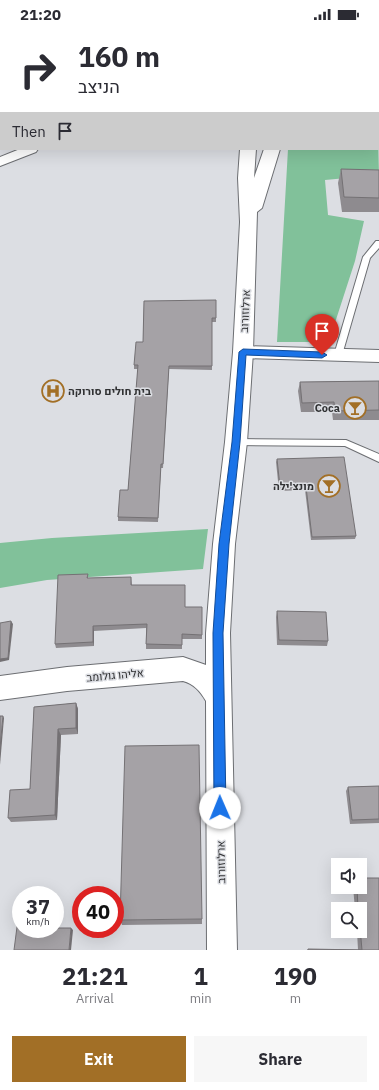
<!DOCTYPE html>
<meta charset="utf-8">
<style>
body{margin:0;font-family:"IBM Plex Sans",Heebo,sans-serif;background:#f7f7f7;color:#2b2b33;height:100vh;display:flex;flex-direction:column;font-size:15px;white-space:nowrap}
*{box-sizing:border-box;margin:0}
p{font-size:13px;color:#7c7c81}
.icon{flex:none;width:22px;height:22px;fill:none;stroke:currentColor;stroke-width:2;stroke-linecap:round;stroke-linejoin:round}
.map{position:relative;height:922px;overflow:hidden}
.sheet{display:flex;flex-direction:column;background:#fff;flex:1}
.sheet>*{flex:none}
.top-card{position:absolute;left:0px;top:0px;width:379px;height:122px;box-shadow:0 4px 16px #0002;background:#fff;color:#2b2b33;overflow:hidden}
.controls{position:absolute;left:331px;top:830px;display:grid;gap:8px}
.controls a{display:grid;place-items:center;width:36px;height:36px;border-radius:0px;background:#fff;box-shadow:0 4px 16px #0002;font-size:20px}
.speed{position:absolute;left:12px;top:858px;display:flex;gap:8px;font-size:20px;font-weight:700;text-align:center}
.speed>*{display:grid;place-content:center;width:52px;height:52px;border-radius:50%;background:#fff;box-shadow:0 4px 16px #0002;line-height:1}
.speed small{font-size:10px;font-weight:400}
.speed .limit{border:6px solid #d22;background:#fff;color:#111}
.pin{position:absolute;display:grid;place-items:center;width:34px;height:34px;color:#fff;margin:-41px -17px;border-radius:50% 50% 50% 0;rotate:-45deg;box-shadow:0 0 4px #0007}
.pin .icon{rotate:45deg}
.me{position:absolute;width:44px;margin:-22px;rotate:359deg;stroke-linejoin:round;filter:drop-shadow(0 0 3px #0008)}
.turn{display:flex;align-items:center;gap:14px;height:84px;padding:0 12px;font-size:18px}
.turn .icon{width:52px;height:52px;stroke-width:2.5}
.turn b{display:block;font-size:28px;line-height:34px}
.then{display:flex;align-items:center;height:38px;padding:0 12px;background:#0003;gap:8px;font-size:15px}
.eta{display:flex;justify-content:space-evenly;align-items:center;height:68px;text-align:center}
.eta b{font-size:24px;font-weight:800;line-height:28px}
.primary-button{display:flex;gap:8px;margin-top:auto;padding:8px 12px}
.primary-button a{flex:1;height:46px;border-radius:0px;background:#a26f26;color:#fff;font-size:16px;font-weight:800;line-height:46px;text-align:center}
.primary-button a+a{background:#f7f7f7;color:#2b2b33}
.status{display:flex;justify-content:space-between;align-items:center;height:28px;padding:0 20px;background:#fff;direction:ltr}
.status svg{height:11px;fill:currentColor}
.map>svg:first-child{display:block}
.green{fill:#81c19a}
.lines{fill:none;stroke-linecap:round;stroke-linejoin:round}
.service-casing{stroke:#6c6e72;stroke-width:2}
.minor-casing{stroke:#6c6e72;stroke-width:2}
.tertiary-casing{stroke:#6c6e72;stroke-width:2}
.secondary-casing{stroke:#6c6e72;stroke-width:2}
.service{fill:#fff;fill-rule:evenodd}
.minor{fill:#fff;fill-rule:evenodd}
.tertiary{fill:#fff;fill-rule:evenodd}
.secondary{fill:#fbe5de;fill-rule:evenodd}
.wall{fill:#8e8b8f}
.shaded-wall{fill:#747174}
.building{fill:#a5a2a6;stroke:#747174}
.route{fill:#1a73e8;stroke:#114b97}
.labels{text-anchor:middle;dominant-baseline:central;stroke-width:3;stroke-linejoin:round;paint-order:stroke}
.street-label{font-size:11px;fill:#313234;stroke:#dcdee3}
.poi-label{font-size:11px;font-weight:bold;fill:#313234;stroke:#dcdee3;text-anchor:end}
</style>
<div class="status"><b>21:20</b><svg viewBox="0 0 49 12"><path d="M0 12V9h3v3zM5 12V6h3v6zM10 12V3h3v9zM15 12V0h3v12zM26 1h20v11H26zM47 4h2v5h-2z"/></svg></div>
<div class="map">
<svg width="379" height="922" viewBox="0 0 379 922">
<rect width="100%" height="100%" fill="#dcdee3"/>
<g class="green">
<polygon points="378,110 379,147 325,152 328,187 364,193 355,233 332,304 318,314 277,314 288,121 378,121"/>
<polygon points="208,501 203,541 47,552 0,560 0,515 52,510"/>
</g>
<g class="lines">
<g class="service-casing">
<g id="service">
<polygon points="376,213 379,213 379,220 370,230 342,327 341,329 335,329 334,327 363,229"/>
<polygon points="236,411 346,412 379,426 379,434 345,418 236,417 232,414"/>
</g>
</g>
<g class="minor-casing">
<g id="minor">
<polygon points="20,121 38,121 36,124 0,138 0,129"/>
<polygon points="243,318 379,322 379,334 243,330 237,328 235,324 237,320"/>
</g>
</g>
<g class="tertiary-casing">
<g id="tertiary">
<rect x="281" y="0" width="14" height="1"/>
<path d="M 240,121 L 256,121 L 254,150 L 264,121 L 280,121 L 262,180 L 257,184 L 253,324 L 247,414 L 235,516 L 230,605 L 237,922 L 207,922 L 206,673 C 200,663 194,656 183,653 L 67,663 L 0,672 L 0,648 L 67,639 L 183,629 L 206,637 L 206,605 L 213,516 L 225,414 L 233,324 L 240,194 L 238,150 Z"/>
</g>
</g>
<g class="secondary-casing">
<polygon id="secondary" points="253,0 268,0 269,1 254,1"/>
</g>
<use href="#service" class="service"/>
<use href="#minor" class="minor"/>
<use href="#tertiary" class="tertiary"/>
<use href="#secondary" class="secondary"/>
</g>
<g class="wall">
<polygon points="379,11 379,105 378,105 378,14"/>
<polygon points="341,141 379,142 379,184 342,184 338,155"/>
<polygon points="144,273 216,290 216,294 212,294 212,342 169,341 163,440 161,440 158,494 118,493 118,489 128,462 138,341 134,341 134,337 143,314"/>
<polygon points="379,353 379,392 333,392 332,384 301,384 298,363 300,354"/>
<polygon points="277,431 356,508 355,511 311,512 305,462 279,463 276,434"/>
<polygon points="88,546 88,550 131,549 132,557 185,579 202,579 202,611 182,611 182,621 146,621 146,600 94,603 94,618 56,620 55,616"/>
<polygon points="277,583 328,613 327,618 277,617 276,589"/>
<polygon points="76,675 78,681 78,706 61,707 57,792 11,794 8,790 30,761 34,679"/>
<polygon points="379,758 379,795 350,796 346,763 348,759"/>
<polygon points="353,859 360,859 379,922 307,922 308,921 358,922 357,903 360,903 360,881 355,881"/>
<polygon points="202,891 202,896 122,897 120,892"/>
</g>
<g class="shaded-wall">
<polygon points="1,76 1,92 0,92 0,77"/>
<polygon points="11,593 13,596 9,632 0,634 0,631"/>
<polygon points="93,598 94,603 94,618 93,614"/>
<polygon points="76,675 78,681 78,706 76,700"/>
<polygon points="3,688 4,690 0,737 0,720"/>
<polygon points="58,701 61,707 57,792 55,787"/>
<polygon points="71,900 73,902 71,922 69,922"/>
</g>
<g class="building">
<polygon points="379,11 379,91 378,91 378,14"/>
<polygon points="0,14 1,15 1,76 0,77"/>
<polygon points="341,141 379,142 379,170 344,169"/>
<polygon points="216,272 216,290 212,290 212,338 169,338 163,436 161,436 158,490 118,489 120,462 128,462 138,337 134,337 136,314 143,314 144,273"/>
<polygon points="379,353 379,382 335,383 334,374 302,375 300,354"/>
<polygon points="344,429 356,508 312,509 306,459 280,459 277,431"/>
<polygon points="88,546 87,550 131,549 131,557 185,557 185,579 202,579 202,607 182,606 182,617 146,616 147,596 93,598 93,614 55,616 58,547"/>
<polygon points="277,583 326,584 328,613 279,612"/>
<polygon points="11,593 8,630 0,631 0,595"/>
<polygon points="76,675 76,700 58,701 55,787 8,790 10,762 30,761 34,679"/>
<polygon points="0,688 3,688 0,720"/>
<polygon points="199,717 202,891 120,892 125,718"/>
<polygon points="379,758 379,791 352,792 348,759"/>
<polygon points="360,850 379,850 379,922 308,922 308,921 362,922 360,900 360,881 358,881 357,859 360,859"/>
<polygon points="20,876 21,876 21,901 55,901 55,900 71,900 69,922 14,922"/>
</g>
<polygon class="route" points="243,321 322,324 327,327 322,330 246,327 240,414 229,516 223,605 226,780 224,784 220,786 216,784 214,780 213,605 219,516 232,414 239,324"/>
<defs>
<g id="hospital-ring" transform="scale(1.15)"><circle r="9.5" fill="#dcdee3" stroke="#a26f26" stroke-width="1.5"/><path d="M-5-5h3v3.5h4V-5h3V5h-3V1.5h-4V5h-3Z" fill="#a26f26"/></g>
<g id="bar-ring" transform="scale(1.15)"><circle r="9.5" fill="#dcdee3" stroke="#a26f26" stroke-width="1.5"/><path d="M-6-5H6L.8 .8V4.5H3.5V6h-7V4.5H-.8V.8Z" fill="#a26f26"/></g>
</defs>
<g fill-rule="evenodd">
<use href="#hospital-ring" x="53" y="363"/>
<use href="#bar-ring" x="355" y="380"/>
<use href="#bar-ring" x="329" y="458"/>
</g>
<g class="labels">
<g class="street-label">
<text transform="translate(245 283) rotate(-87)">ארלוזורוב</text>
<text transform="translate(115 647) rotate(-5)">אליהו גולומב</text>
<text transform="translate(221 834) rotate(-91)">ארלוזורוב</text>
</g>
<g class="poi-label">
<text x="68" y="363" text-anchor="start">בית חולים סורוקה</text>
<text x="340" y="380">Coca</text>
<text x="314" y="458">מונצ'ילה</text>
</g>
</g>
</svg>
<div class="controls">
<a><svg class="icon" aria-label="sound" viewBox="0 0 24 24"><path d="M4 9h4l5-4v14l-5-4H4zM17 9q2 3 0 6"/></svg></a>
<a><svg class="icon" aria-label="search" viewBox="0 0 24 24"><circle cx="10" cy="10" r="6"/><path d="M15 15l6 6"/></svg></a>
</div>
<div class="speed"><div>37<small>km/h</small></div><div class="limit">40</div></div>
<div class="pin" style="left:322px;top:327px;background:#d93025"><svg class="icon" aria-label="arrive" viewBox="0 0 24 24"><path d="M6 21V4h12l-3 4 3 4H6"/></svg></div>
<svg class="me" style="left:220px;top:780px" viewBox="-20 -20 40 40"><circle r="19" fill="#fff"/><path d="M0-13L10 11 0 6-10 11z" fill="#1a73e8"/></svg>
<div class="top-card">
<div class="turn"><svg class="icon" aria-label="right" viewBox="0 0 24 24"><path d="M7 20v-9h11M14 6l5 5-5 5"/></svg><div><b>160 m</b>הניצב</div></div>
<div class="then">Then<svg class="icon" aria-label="arrive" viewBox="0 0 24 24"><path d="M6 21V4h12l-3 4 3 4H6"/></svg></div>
</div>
</div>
<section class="sheet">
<div class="eta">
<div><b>21:21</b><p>Arrival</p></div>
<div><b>1</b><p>min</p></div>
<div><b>190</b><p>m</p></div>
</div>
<div class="primary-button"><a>Exit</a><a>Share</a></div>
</section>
